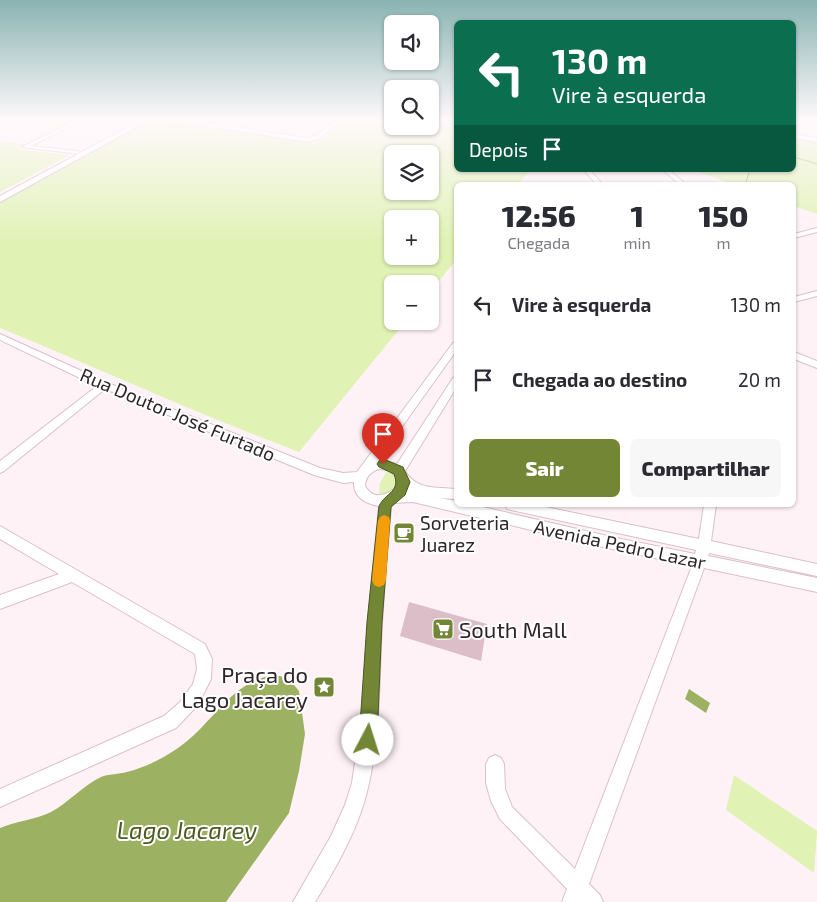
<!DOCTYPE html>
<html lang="pt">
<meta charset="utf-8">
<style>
body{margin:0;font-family:"Exo 2",sans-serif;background:#f7f7f7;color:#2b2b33;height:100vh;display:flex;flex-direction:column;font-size:19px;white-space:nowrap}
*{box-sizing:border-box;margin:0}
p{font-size:16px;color:#7c7c81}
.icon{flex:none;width:28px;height:28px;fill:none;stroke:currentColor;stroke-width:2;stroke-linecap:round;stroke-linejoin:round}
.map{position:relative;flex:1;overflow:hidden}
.details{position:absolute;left:454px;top:182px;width:342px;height:325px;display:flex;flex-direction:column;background:#fff;border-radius:8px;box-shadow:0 1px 4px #0004}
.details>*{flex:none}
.hud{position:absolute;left:454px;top:20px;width:342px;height:152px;border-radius:8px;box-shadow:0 1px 4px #0004;background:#0b6e4f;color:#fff;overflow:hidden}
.buttons{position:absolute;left:384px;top:15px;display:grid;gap:10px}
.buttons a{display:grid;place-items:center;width:55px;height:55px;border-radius:8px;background:#fff;box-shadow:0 1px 4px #0004;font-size:25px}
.pin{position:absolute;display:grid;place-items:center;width:42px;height:42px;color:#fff;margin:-51px -21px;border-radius:50% 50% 50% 0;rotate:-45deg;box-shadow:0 0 5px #0007}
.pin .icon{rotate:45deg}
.me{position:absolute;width:55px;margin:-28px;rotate:5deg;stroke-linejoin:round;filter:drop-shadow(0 0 4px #0008)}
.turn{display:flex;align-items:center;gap:18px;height:105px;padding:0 15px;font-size:22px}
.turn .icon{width:65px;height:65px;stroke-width:2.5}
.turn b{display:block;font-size:35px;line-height:42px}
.then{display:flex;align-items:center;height:48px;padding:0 15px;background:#0003;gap:10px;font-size:19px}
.eta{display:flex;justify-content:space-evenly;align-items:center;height:85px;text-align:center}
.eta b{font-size:30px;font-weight:800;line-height:35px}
.action{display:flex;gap:10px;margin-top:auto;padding:10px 15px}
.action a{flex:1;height:58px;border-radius:8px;background:#728636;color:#fff;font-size:20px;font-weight:800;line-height:58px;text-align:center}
.action a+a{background:#f7f7f7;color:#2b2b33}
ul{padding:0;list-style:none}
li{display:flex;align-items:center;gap:15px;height:75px;padding:0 15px}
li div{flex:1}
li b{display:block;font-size:19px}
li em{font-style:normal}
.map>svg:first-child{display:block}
.green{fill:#e0f2b4;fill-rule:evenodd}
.water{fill:#9cb161}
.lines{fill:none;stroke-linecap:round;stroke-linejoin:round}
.stream{stroke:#9cb161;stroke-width:1}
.building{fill:#dbbec8}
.minor-casing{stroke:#dcbfc9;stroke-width:2}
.major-casing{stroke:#dcbfc9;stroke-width:2}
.minor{fill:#fff;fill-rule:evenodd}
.major{fill:#fff;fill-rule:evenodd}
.route{fill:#728636;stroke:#4a5723}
.slow{fill:#f59e0b}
.labels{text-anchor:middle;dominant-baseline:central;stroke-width:4;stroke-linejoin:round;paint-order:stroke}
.street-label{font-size:19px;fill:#2f2428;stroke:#fff}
.poi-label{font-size:19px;fill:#2f2428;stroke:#fff;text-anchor:start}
.near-poi-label{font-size:22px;fill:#2f2428;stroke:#fff;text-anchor:start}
.near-water-label{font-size:24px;font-style:italic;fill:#4d5a21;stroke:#fff}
</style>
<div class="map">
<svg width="817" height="902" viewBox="0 0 817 902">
<rect width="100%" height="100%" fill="#fff2f6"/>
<g class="green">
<polygon points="0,119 76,119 62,127 0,121"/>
<path d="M 347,119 L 392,119 L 392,126 L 430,126 L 430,119 L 456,119 L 456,170 L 530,170 L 518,185 L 456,185 L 456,260 L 430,292 L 430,284 L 392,284 L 392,321 L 406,321 L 299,452 C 198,414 100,369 0,328 L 0,202 L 150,120 L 200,124 L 313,144 C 327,142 334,125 347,119 ZM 392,154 L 430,154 L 430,191 L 392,191 ZM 392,219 L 430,219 L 430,256 L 392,256 Z"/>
<polygon points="794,137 817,141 817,214 794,206 794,185 735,185 693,170 794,170"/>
<polygon points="0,141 25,144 16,149 70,155 0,192"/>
<path d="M 387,471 L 395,475 C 401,488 390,495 379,494 L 380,483 Z"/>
<polygon points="734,775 817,831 814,873 726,810"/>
</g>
<g class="water">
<path d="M 270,676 L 280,676 L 290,680 L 299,691 L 305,734 L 299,771 L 289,813 L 226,902 L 0,902 L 0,828 C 16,821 34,820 51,812 C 68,803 85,784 101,777 C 108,774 119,774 127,772 C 146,767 162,759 178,748 C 210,727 231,682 270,676 Z"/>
<polygon points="689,689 710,703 706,713 685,699"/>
</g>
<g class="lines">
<g class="stream">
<polyline points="794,157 817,164"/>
<polyline points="745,185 750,170"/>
</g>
</g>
<polygon class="building" points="409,602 487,624 481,661 400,636"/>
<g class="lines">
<g class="minor-casing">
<g id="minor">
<polygon points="79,119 85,119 31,146 78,151 80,154 22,147"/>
<path d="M 162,119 L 224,125 L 308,138 C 321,136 330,119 343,119 L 319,139 L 308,142 Z"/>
<polygon points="584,170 590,170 603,185 597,185"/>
<polygon points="663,170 669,170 687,185 680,185"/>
<polygon points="817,228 817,232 794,238 794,234"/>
<polygon points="817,291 817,296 794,302 794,297"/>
<path d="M 0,334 L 108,383 L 320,468 L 343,473 L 357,472 L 453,343 L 456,342 L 456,351 L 379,459 L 397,464 L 453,378 L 456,377 L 456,388 L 405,471 C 416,490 436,487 456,489 L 456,499 L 440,498 L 456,501 L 456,505 L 474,505 L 612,537 L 695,554 L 696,550 L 511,510 L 507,509 L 505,505 L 536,505 L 699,539 L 704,505 L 716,505 L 711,541 L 817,564 L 817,576 L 709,553 L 708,556 L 817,578 L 817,592 L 704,568 L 589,884 L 600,895 L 603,902 L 562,902 L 567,889 L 500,819 L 491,801 L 486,783 L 486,764 L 489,758 L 495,755 L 501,758 L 504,764 L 505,789 L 512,807 L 575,869 L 692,566 L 612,549 L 413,502 L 394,503 L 391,507 C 387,553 383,599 381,644 C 379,698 379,751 364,803 C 353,838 334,871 315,902 L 293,902 L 331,836 L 345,805 L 352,783 L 362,714 L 368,621 L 379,506 C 366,504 353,497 354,482 L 343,483 L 314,475 L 105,389 L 4,471 L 0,473 L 0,461 L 97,386 L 0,340 ZM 378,469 L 389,470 L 397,478 L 395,488 C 385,496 373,500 365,486 C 366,476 370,473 378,469 Z"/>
<polygon points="794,352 817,361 817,368 794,359"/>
<polygon points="0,526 205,644 212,659 211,679 198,705 176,728 0,807 0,789 164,716 180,702 193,684 197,669 195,654 72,582 0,609 0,595 59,574 0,539"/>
</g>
</g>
<g class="major-casing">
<g id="major">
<polygon points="143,119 151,119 0,202 0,196"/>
<polygon points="794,134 817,138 817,142 794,138"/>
</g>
</g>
<use href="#minor" class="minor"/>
<use href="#major" class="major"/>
</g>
<linearGradient id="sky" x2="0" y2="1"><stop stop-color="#89b3b2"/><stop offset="0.49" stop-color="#fff9fb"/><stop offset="1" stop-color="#fff9fb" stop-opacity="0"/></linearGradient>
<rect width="817" height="245" fill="url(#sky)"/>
<path class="route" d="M 383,459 L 403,467 L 410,482 L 405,495 L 391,507 L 382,622 L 377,740 L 374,746 L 368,748 L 362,746 L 359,740 L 367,622 L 379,506 C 386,492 401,492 394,474 L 379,467 L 377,464 L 379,461 Z"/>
<polygon class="slow" points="384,515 389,517 390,521 386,580 384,585 379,587 374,585 372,580 378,521 380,517"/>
<defs>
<g id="cafe-square" transform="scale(1.125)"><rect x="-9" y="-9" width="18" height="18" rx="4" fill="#728636" stroke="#fff"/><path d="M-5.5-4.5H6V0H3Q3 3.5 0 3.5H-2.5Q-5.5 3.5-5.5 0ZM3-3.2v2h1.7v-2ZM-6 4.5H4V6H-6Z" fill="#fff"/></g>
<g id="supermarket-square" transform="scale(1.125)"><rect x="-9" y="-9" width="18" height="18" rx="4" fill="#728636" stroke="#fff"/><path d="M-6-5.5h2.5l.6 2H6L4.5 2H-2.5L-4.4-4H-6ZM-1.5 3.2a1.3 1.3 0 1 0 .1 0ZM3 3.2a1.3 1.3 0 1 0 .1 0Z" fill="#fff"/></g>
<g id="sight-square" transform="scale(1.125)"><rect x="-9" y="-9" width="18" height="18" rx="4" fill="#728636" stroke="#fff"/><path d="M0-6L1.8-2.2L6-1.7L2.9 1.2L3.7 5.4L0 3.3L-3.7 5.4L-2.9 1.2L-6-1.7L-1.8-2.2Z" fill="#fff"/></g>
</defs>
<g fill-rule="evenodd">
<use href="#cafe-square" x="404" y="533"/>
<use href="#supermarket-square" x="443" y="629"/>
<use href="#sight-square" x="324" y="687"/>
</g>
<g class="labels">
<g class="street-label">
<text transform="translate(178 414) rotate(23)">Rua Doutor José Furtado</text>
<text transform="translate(620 544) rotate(12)">Avenida Pedro Lazar</text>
</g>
<g class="poi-label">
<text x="420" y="522">Sorveteria<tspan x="420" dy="22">Juarez</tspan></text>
</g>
<g class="near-poi-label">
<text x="459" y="629">South Mall</text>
<text x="308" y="674" text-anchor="end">Praça do<tspan x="308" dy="25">Lago Jacarey</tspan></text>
</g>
<g class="near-water-label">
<text x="187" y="829">Lago Jacarey</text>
</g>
</g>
</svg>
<div class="buttons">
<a><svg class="icon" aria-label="sound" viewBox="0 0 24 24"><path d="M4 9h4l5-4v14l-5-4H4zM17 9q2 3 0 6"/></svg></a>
<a><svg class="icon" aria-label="search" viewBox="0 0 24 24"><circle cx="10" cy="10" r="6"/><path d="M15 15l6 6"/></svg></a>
<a><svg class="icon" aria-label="layers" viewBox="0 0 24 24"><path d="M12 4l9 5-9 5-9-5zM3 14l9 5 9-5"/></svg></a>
<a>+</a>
<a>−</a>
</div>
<div class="pin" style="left:383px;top:464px;background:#d93025"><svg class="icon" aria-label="arrive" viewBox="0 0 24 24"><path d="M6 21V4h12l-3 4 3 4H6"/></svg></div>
<svg class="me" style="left:368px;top:740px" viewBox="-20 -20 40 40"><circle r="19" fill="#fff"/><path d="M0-13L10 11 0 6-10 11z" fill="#728636"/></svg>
<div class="hud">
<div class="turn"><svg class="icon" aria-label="left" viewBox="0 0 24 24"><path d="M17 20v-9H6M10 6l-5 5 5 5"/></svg><div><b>130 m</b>Vire à esquerda</div></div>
<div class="then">Depois<svg class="icon" aria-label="arrive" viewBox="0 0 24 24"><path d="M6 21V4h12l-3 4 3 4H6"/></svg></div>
</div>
<section class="details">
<div class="eta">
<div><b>12:56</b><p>Chegada</p></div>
<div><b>1</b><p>min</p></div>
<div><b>150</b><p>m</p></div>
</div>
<ul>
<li><svg class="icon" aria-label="left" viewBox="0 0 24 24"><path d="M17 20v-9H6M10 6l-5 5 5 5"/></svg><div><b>Vire à esquerda</b></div><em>130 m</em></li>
<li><svg class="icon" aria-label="arrive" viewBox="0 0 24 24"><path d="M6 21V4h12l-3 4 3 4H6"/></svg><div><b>Chegada ao destino</b></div><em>20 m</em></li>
</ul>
<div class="action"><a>Sair</a><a>Compartilhar</a></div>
</section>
</div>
